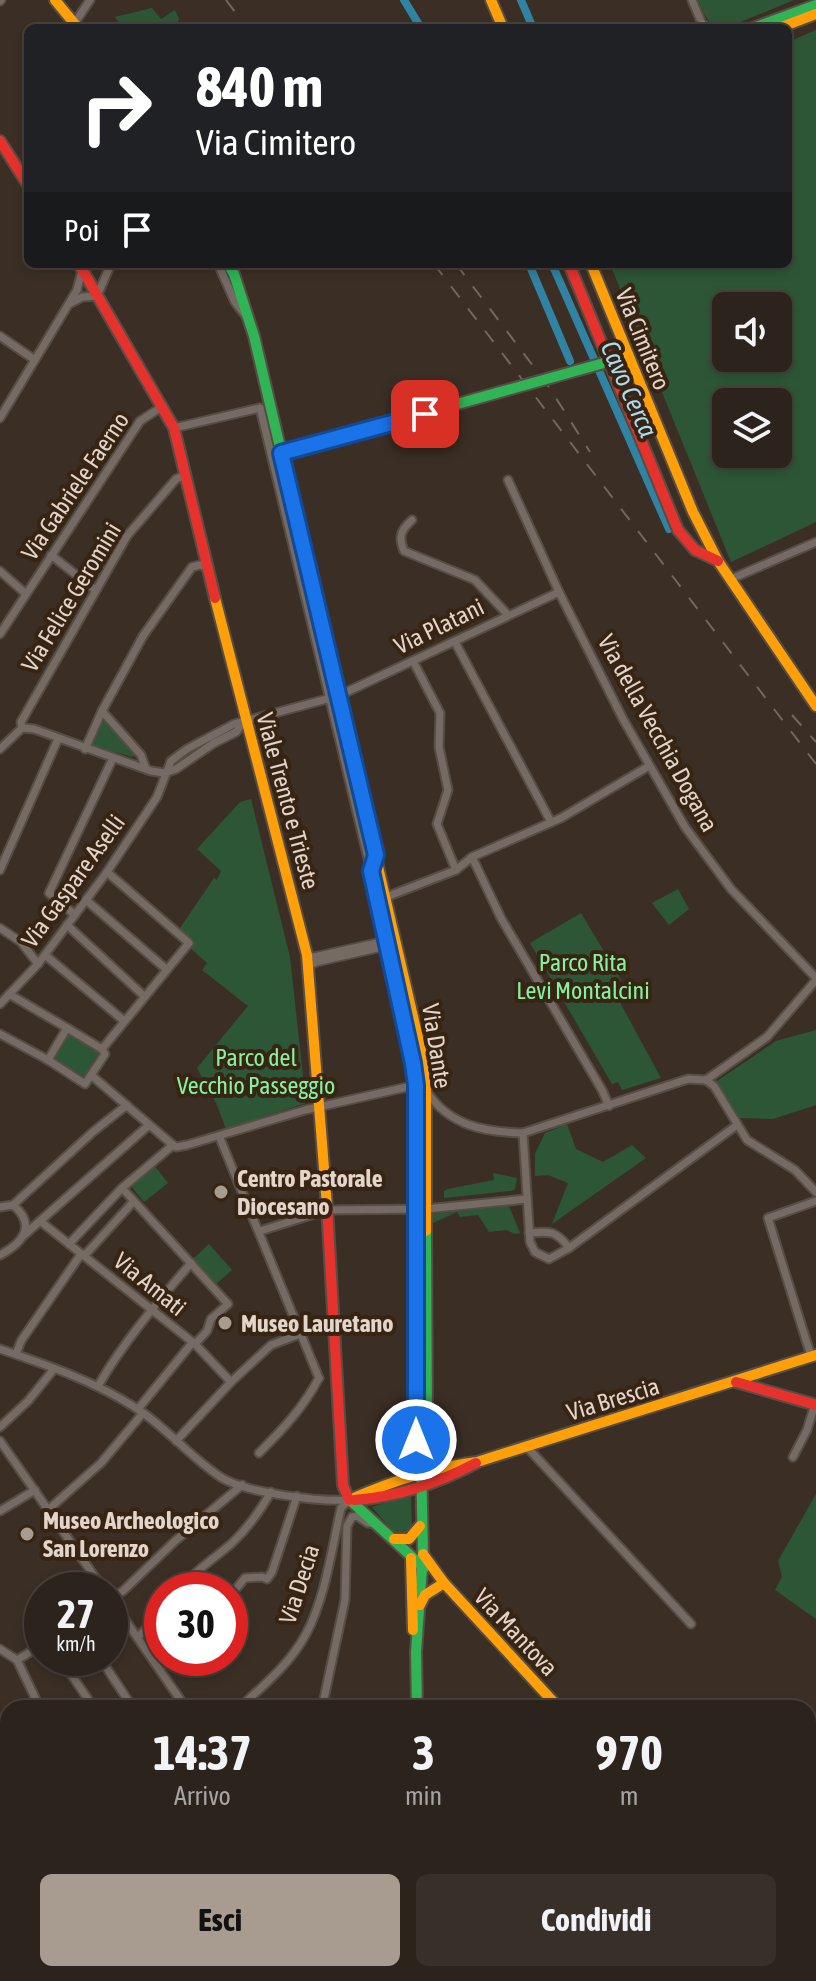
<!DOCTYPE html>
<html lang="it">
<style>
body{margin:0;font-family:"Asap Condensed",sans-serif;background:#382f29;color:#f1f3f6;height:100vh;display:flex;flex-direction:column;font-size:30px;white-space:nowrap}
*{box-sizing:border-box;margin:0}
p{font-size:26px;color:#a6a4a3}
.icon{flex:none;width:44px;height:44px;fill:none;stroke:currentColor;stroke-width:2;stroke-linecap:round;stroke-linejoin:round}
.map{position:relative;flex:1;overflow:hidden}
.details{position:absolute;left:0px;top:1700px;width:816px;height:282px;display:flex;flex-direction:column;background:#2c231c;border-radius:24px 24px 0 0;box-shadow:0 4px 12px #0003,0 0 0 2px #48403b}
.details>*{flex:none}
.hud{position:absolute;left:24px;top:24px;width:768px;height:244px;border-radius:12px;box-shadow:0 4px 12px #0003,0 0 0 2px #48403b;background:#202124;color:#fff;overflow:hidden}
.buttons{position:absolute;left:712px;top:292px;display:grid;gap:16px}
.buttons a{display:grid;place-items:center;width:80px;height:80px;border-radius:12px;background:#2c231c;box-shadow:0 4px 12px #0003,0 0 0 2px #48403b;font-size:40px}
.speed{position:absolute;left:24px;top:1572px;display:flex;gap:16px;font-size:40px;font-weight:700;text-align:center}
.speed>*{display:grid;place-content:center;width:104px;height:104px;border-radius:50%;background:#2c231c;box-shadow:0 4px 12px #0003,0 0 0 2px #48403b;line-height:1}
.speed small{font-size:20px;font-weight:400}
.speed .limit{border:12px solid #d22;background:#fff;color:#111}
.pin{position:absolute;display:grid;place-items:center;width:68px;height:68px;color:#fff;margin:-34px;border-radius:16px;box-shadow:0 4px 12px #0006}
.me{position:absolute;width:88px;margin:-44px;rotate:0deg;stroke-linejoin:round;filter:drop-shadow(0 0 6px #0008)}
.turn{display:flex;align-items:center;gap:28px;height:168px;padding:0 40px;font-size:36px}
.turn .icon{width:104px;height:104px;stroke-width:2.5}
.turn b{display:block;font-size:56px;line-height:68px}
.then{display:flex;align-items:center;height:76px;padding:0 40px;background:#0003;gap:16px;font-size:30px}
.eta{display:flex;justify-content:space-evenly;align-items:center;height:136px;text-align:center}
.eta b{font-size:48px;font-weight:700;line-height:56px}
.cta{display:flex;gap:16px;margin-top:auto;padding:16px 40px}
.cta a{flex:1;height:92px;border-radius:12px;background:#a89b90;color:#111;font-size:32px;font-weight:700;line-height:92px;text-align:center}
.cta a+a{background:#382f29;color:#f1f3f6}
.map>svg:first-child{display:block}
.green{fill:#2d5636;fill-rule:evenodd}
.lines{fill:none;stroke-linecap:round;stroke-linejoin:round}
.canal{stroke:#3083a2;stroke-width:8}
.street-casing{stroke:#564d44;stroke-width:11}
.fast-casing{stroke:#564d44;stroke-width:14}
.slow-casing{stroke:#564d44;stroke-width:14}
.jam-casing{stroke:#564d44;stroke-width:14}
.street{stroke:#766b64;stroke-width:7}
.fast{stroke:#30b455;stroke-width:10}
.slow{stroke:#ff9f0a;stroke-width:10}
.jam{stroke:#e5322d;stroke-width:10}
.rail{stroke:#726860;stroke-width:2;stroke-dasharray:14 14;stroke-linecap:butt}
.fast-bridge-casing{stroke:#564d44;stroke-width:14;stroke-linecap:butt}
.fast-bridge{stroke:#30b455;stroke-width:10}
.route-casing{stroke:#114b97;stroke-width:20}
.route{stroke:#1a73e8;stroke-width:14}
.poi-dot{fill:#a89b90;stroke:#382413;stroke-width:3}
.labels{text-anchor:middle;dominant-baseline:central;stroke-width:8;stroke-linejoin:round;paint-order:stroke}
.street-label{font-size:24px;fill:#e3d5ca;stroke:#382413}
.park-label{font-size:24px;fill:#83f3a1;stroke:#382413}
.poi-label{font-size:24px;font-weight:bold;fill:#e3d5ca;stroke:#382413;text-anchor:start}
.water-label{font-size:26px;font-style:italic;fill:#aaddf4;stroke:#382413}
</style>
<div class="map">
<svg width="816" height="1981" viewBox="0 0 816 1981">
<rect width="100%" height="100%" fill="#3b2f25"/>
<g class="green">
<path d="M 698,0 L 794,0 L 726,28 C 708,28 705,15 698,0 Z"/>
<polygon points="152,8 161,19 175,10 179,19 176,26 123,28 115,17"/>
<path d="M 816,30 L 816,522 L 731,562 L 610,264 L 788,264 L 788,42 ZM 726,306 L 778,306 L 778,358 L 726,358 ZM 726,402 L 778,402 L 778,454 L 726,454 Z"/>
<polygon points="102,718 134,752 133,757 90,745"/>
<polygon points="251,799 290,957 306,1103 226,1129 217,1105 197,1068 248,1006 202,970 207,963 190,948 192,944 178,931 214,878 217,880 221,871 197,849 240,802"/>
<polygon points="678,889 689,909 669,925 652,903"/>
<polygon points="581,913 621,980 611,986 661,1078 622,1090 618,1082 612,1084 530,943"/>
<polygon points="816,1030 816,1105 773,1119 738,1118 717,1081 776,1041"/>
<polygon points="69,1032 100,1051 84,1077 53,1059"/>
<polygon points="567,1124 576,1149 603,1162 632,1145 646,1158 552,1224 568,1183 548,1175 535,1176 535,1154 545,1133"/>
<polygon points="154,1165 168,1183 144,1202 130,1185"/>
<polygon points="493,1173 517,1178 515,1189 511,1191 444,1198 444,1191 448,1189 494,1180"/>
<polygon points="509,1206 520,1233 515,1234 506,1230 489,1232 478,1215 460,1217 457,1212 431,1224 432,1214"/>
<polygon points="209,1244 232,1270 215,1285 192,1260"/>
<polygon points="411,1494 412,1528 408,1536 396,1535 372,1507"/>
<polygon points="816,1494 816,1619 775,1590 782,1577 778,1561"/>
</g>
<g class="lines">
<g class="canal">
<polyline points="404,0 421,28"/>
<polyline points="521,0 533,28"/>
<polyline points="529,264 570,361"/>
<polyline points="552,264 669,529"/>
</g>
<g class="street-casing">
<g id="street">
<polyline points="692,0 703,26"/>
<polyline points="0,1 1,0"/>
<polyline points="74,24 90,0"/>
<polyline points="218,264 235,302 246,316"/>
<polyline points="71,303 82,297 97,296 111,264"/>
<polyline points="0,336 35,360"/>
<polyline points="260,408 371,871 413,1063 416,1085 416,1440 420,1456"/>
<polyline points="0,418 77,290 83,266"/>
<polyline points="174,428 260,408"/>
<polyline points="508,480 559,592 623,719 685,827 731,889 816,978"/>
<path d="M 412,520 C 401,530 398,536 404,551 L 475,580 L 508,615"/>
<polyline points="51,555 94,589"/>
<polyline points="0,571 26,594"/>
<polyline points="731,579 816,542"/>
<polyline points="0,634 140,421 163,406"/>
<polyline points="455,642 551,822"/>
<polyline points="413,661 440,713 439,747 448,790 437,824 456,870"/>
<polyline points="102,711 141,755 146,769"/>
<polyline points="22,728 34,729 151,771 165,773 176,769 214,743 236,732 244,722"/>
<polyline points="0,749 22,728 21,722 127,536 176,479 185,475"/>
<polyline points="85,749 102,711 143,636 192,567 200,565 209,568"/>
<polyline points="472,857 501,918 602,1090 609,1106"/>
<polyline points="0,870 58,739"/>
<polyline points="386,897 456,870 472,857 561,818 649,766"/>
<polyline points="86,900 166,969"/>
<polyline points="75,915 49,893 113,758"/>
<polyline points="67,925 144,996"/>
<polyline points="0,928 21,942 38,964"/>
<polyline points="45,955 123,1020"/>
<polyline points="307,955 314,957 381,942 385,937"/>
<polyline points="309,966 316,962 382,947 388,950"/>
<polyline points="9,994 67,1028"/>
<polyline points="0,1004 38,964 107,872 157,797 171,761 187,749 234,724 338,696 559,592"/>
<polygon points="67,1028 102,1049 105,1054 85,1084 48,1060"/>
<polyline points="0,1034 48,1060"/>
<polyline points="102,1049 189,943 107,872"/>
<polyline points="91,1075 173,1145"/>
<polyline points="706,1080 714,1086 747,1140 795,1170 816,1192"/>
<polyline points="706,1080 767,1037 816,980"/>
<path d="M 427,1092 C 450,1126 484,1132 523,1133 L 688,1079 L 706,1080"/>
<polyline points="523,1133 530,1242 535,1252 549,1259 569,1248 737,1125"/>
<polyline points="219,1136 319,1378"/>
<polyline points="173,1145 176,1147 187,1145 305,1110 416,1085"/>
<polyline points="122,1188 228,1304 211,1319 207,1331 195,1344"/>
<polyline points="13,1205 94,1131 127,1105"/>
<path d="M 0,1207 L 13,1205 C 37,1225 23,1243 0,1255"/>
<polyline points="40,1221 195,1344 231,1382"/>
<polyline points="260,1231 327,1210 425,1209 527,1199"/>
<path d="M 529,1233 C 550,1231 557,1231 569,1248"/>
<polyline points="23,1236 149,1125"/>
<polyline points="69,1244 122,1188 173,1145"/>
<path d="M 0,1349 C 47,1365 94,1381 136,1408 C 167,1428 191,1458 222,1478 C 247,1493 320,1502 349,1500"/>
<polyline points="16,1354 21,1341 81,1254 86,1254 133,1202"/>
<polyline points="811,1356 768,1218 816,1201"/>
<path d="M 98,1386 C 124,1341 158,1302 191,1263"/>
<polyline points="138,1409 192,1343"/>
<polyline points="0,1427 28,1401 54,1369"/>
<polyline points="0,1441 104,1590"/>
<polyline points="176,1441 231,1382 271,1345 300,1334"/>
<polyline points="526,1446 691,1624"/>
<path d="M 259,1453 C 283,1429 303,1408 319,1378"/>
<polyline points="793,1457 807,1430 815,1404"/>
<polyline points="49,1509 101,1463 143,1413"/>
<polyline points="0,1511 35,1490"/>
<path d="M 179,1590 C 194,1571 214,1559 232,1543 C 248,1528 260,1511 271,1492"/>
<polyline points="230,1596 245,1578 262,1577 267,1579 272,1572 297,1496"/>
<polyline points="110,1598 123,1591 175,1541 242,1485"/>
<polyline points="110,1598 186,1708"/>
<polyline points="138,1637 162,1613"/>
<polyline points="0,1649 17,1660"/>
<polyline points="60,1658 94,1708"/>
<polyline points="100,1658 133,1708"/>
<polyline points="17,1660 40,1708"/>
<polyline points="17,1660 42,1645"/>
<path d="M 239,1708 C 263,1686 290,1664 306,1634 C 325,1599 332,1548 341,1508 L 349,1500"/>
<polyline points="322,1708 345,1600 347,1526 352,1517 357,1516 368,1523 377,1524"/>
<polyline points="0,1949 8,1944"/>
<polyline points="209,1974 217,1981"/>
<polyline points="567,1974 571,1981"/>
<polyline points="109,1981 122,1974"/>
<polyline points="631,1981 644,1974"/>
</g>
</g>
<g class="fast-casing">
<g id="fast">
<polyline points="703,26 704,28"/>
<polyline points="753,28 816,5"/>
<polyline points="228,264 234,274 254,336 341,708"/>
<polyline points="351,1501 424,1568"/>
<polyline points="417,1708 416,1652 423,1554 421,1458 427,1440 426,1231"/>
</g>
</g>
<g class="slow-casing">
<g id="slow">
<polyline points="55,0 78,28"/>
<polyline points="491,0 503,28"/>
<polyline points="779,28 816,14"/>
<polyline points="591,264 693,512 718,561 816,706"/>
<polyline points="215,598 307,955 327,1206"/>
<polyline points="341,708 422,1055 426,1090 426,1231"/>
<path d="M 349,1500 C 390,1482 432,1467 477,1462 L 816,1355"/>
<polyline points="394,1539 409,1539 420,1526"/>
<polyline points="423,1554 444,1583 559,1708"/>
<polyline points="411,1558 413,1630"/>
<polyline points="420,1605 425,1595 444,1583"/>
<polyline points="808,1968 816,1974"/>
</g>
</g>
<g class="jam-casing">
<g id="jam">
<polyline points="0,141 28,185"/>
<polyline points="79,264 174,428 215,598"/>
<polyline points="569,264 678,530 695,550 718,561"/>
<polyline points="327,1206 343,1485 349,1500"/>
<polyline points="736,1382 816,1405"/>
<path d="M 354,1500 C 397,1497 438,1483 476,1463"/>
<polyline points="420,1974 421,1981"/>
<polyline points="802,1974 808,1981"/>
</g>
</g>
<use href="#street" class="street"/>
<use href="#fast" class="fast"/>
<use href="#slow" class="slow"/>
<use href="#jam" class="jam"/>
<g class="rail">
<polyline points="226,0 247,28"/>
<polyline points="434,264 816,764"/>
<polyline points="456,264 549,387 590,452"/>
<polyline points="792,715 816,742"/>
</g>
<g class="fast-bridge-casing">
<polyline id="fast-bridge" points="293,450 611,361"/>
</g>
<use href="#fast-bridge" class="fast-bridge"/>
</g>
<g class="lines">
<g class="route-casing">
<polyline id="route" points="416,1440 416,1085 413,1063 371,871 376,855 281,453 425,414"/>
</g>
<use href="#route" class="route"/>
</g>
<g class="poi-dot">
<circle cx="221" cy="1192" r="8"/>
<circle cx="225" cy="1323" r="8"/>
<circle cx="27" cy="1534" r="8"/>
</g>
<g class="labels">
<g class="street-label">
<text transform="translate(643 339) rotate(68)">Via Cimitero</text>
<text transform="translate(75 486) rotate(-56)">Via Gabriele Faerno</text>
<text transform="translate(71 597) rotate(-59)">Via Felice Geromini</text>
<text transform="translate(439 626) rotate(-26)">Via Platani</text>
<text transform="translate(658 733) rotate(61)">Via della Vecchia Dogana</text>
<text transform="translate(288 801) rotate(75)">Viale Trento e Trieste</text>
<text transform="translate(73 881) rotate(-54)">Via Gaspare Aselli</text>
<text transform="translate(437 1046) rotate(81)">Via Dante</text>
<text transform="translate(150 1284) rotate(39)">Via Amati</text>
<text transform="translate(613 1399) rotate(-17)">Via Brescia</text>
<text transform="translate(299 1584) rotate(-72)">Via Decia</text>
<text transform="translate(516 1632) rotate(47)">Via Mantova</text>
</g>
<g class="park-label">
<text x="583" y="962">Parco Rita<tspan x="583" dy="28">Levi Montalcini</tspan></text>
<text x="256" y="1057">Parco del<tspan x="256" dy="28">Vecchio Passeggio</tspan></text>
</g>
<g class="poi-label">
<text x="237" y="1178">Centro Pastorale<tspan x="237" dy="28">Diocesano</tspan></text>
<text x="241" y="1323">Museo Lauretano</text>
<text x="43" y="1520">Museo Archeologico<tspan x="43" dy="28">San Lorenzo</tspan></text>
</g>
<g class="water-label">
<text transform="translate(629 389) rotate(66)">Cavo Cerca</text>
</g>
</g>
</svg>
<div class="buttons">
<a><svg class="icon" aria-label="sound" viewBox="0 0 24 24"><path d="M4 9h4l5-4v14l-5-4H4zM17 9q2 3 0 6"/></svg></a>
<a><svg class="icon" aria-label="layers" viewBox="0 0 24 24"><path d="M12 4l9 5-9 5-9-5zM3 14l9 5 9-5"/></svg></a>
</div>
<div class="speed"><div>27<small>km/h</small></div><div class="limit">30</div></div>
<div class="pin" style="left:425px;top:414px;background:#d93025"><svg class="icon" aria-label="arrive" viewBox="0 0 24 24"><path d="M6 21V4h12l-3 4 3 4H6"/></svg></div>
<svg class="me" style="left:416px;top:1440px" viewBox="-20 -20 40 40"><circle r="17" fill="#1a73e8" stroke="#fff" stroke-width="3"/><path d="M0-11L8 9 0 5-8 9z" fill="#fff"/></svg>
<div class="hud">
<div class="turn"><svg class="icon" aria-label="right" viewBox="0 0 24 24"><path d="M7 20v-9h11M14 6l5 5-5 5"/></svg><div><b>840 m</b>Via Cimitero</div></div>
<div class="then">Poi<svg class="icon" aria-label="arrive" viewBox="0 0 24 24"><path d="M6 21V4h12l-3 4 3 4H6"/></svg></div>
</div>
<section class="details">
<div class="eta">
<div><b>14:37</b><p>Arrivo</p></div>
<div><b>3</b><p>min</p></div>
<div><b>970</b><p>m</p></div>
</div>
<div class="cta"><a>Esci</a><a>Condividi</a></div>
</section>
</div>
